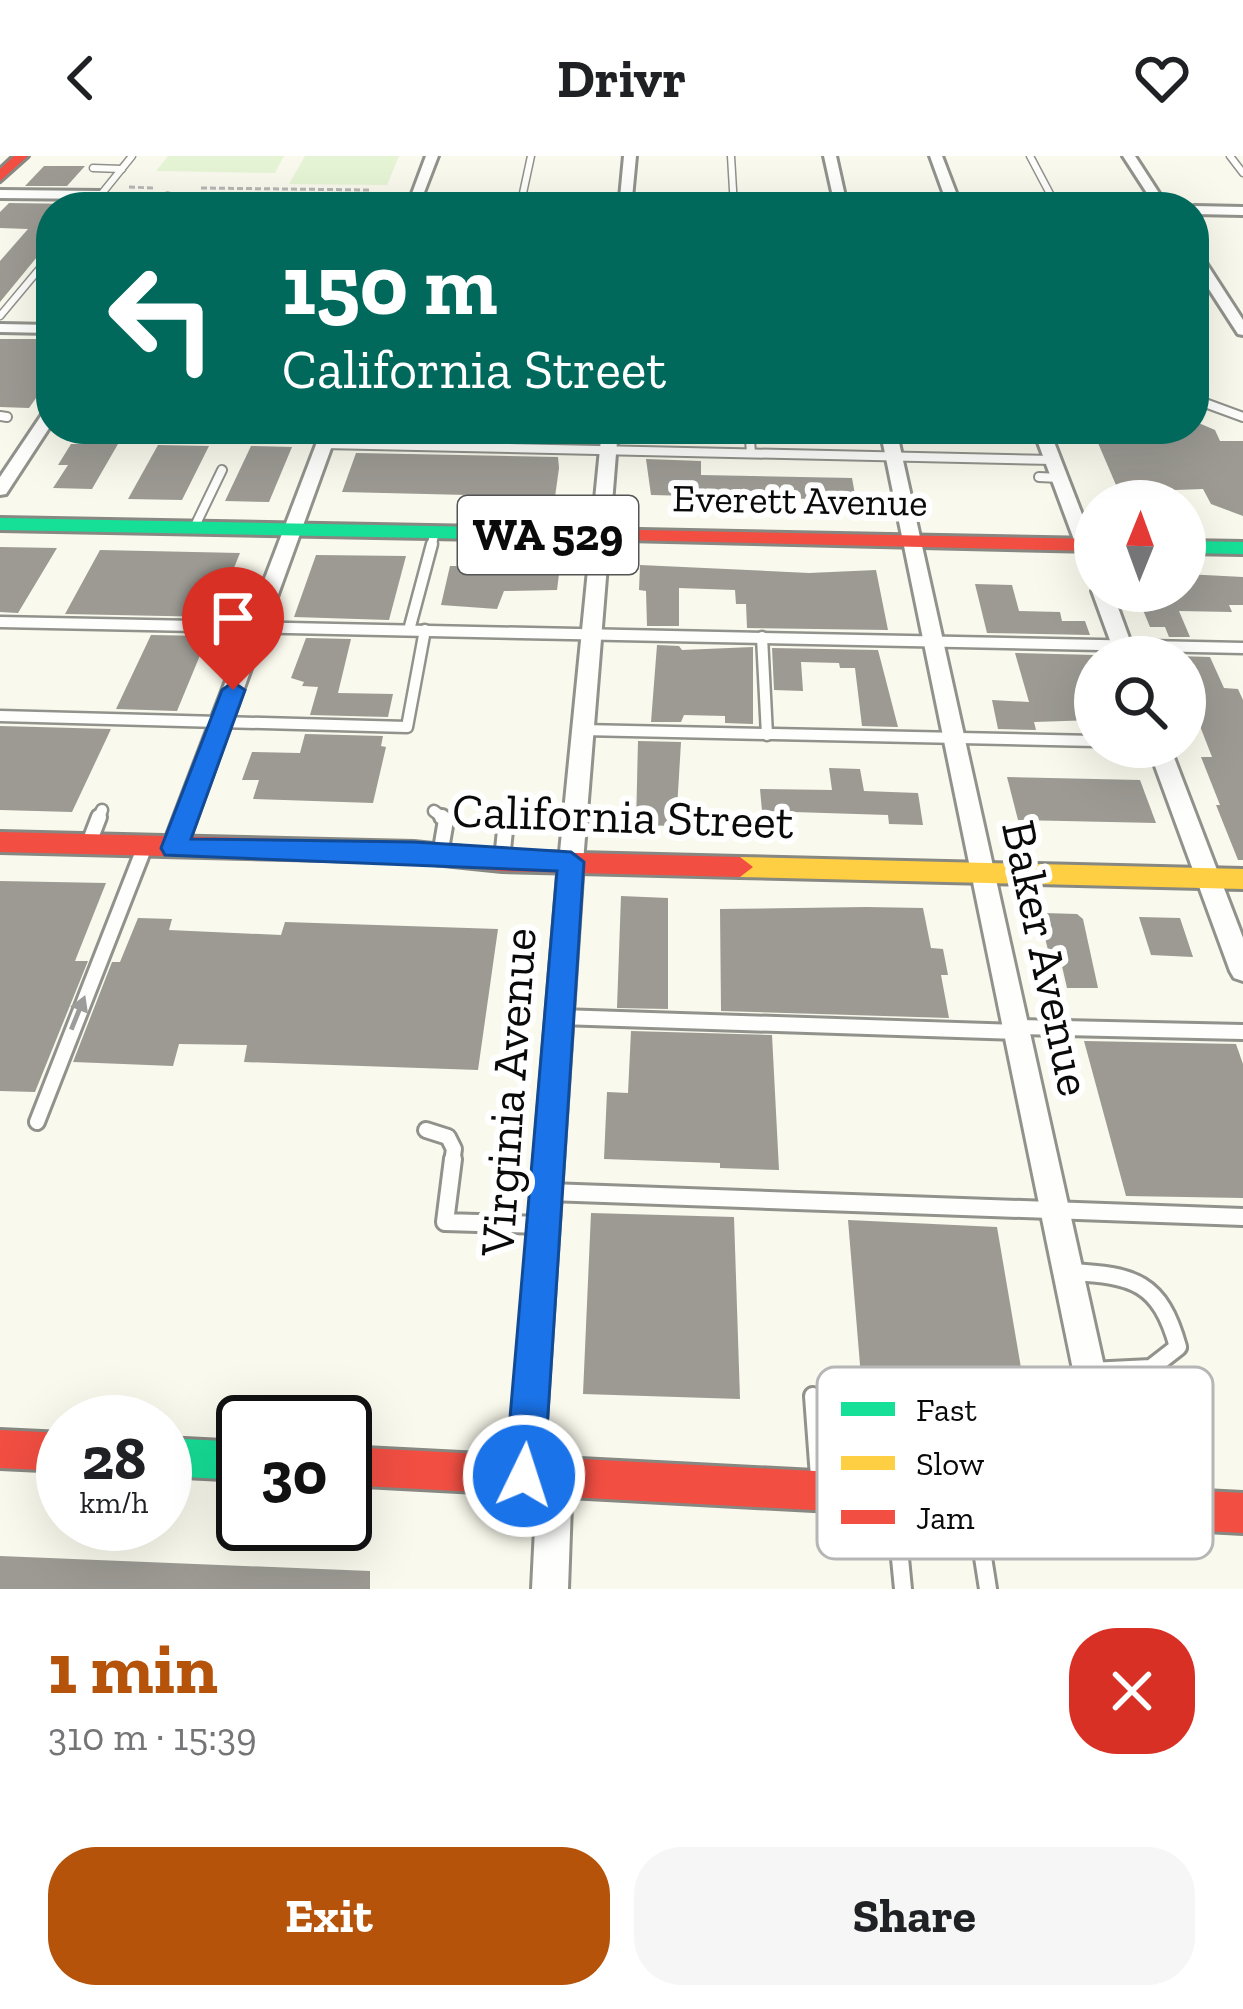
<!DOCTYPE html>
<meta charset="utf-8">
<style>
body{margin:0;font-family:"Zilla Slab",serif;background:#f6f6f6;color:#202124;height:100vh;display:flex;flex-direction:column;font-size:45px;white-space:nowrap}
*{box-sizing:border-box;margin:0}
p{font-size:39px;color:#757577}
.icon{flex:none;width:66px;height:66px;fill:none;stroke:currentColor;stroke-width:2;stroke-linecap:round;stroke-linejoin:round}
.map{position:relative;height:1433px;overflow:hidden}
.side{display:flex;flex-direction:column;background:#fff;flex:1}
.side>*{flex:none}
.guide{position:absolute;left:36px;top:36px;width:1173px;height:252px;border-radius:48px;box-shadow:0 12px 48px #0002;background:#00695c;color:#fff;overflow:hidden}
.needle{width:78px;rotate:1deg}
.tools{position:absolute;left:1074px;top:324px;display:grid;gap:24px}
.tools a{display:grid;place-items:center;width:132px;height:132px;border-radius:50%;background:#fff;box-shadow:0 12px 48px #0002;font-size:60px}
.speed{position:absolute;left:36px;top:1239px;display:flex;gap:24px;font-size:60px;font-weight:700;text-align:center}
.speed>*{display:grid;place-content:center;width:156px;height:156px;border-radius:50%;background:#fff;box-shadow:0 12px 48px #0002;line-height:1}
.speed small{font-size:30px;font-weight:400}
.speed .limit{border:6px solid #111;border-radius:18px;background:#fff;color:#111}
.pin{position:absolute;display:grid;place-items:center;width:102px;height:102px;color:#fff;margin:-123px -51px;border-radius:50% 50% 50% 0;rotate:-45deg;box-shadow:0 0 12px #0007}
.pin .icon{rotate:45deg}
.me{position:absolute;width:132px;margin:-66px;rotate:4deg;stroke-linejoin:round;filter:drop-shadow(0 0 9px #0008)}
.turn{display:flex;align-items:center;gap:42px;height:252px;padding:0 48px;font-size:54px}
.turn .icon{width:156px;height:156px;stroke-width:2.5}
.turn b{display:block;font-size:84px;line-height:102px}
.round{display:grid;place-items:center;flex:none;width:126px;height:126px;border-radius:48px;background:#f6f6f6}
.summary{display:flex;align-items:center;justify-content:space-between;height:204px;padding:0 48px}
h1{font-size:72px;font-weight:800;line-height:90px;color:#b45309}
.action{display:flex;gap:24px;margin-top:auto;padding:24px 48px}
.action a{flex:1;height:138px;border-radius:48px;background:#b45309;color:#fff;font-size:48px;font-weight:800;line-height:138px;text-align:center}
.action a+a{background:#f6f6f6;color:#202124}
header{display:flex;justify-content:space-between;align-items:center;height:156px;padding:0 48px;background:#fff;font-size:54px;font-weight:800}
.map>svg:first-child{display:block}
.pitch{fill:#e6f4d6}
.building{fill:#9c9a93}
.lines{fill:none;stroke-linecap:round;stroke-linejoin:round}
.lane-far4-casing{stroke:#92928c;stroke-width:9}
.lane-far3-casing{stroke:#92928c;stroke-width:12}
.lane-far2-casing{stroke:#92928c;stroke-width:15}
.lane-far1-casing{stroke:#92928c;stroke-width:20}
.lane-casing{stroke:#92928c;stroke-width:22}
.street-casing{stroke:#92928c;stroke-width:6}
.fast-casing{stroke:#888883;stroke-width:6}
.slow-casing{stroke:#888883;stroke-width:6}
.jam-casing{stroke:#888883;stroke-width:6}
.path{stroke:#b7b7b5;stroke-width:3;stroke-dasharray:6 3;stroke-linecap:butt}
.lane-far4{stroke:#fefefc;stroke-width:6}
.lane-far3{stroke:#fefefc;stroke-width:8}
.lane-far2{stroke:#fefefc;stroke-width:10}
.lane-far1{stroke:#fefefc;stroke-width:14}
.lane{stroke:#fefefc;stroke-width:16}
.street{fill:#fefefc;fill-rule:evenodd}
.fast{fill:#16e098;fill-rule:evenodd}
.slow{fill:#ffcf43;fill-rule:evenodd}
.jam{fill:#f24e42;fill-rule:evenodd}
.oneway{fill:#9c9c9b}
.route{fill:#1a73e8;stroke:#114b97;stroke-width:3}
.labels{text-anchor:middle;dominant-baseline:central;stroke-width:12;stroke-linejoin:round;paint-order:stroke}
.far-street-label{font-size:39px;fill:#0a0a0a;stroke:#fff}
.shield{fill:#fff;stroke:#545454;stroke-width:3}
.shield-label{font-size:45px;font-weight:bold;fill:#0a0a0a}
.street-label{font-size:48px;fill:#0a0a0a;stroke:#fff}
.key{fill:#fff;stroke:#b6b6b6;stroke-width:3}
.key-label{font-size:33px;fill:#0a0a0a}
</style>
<header><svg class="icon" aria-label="back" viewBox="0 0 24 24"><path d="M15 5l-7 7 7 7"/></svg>Drivr<svg class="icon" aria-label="heart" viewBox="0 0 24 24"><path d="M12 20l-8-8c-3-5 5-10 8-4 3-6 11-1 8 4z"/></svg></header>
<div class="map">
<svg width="1243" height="1433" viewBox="0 0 1243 1433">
<rect width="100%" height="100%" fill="#f9f9ed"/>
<g class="pitch">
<polygon points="168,0 284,0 275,17 156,15"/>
<polygon points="305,0 399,0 387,29 289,28"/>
</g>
<g class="building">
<polygon points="44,10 85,10 67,30 25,30"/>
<polygon points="9,47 79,48 51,51 51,84 0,146 0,105 28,73 0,72 0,56"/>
<polygon points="0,183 51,183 51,221 29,252 0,251"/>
<polygon points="1194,265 1215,274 1220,285 1243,285 1243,360 1211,348 1203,333 1119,336 1092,273 1194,273"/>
<polygon points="375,273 460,273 458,283 373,281"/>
<polygon points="476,273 559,273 557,285 475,283"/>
<polygon points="71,288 118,288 92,333 53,332 68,309 58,309"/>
<polygon points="158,289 209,290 182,344 128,343"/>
<polygon points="251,290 292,291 269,346 225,345"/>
<polygon points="356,297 558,301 559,312 555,341 342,336"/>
<polygon points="646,303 701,305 701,319 852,322 856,344 651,339"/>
<polygon points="0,391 57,392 18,457 0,456"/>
<polygon points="100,394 240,397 214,461 65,458"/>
<polygon points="316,399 406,400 389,464 294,461"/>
<polygon points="517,401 561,402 557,434 504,435 497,453 441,449 450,410 516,410"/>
<polygon points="640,409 809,417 876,414 888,474 747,472 746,448 736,448 735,434 679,432 679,470 647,470 646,435 639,434"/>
<polygon points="1185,418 1243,421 1243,449 1229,449 1232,456 1179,455 1190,481 1169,481 1165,471 1150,471 1143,454 1124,454 1123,435 1185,435"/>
<polygon points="975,428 1012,429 1019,455 1060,456 1062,465 1085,465 1090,479 987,477"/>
<polygon points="151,479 208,480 177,555 116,553"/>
<polygon points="306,482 351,483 338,537 393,538 388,561 310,559 318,531 302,530 304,526 291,522"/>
<polygon points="657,489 679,490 682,494 753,491 753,568 725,567 725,560 684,559 681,566 651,566"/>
<polygon points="772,492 878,494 898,571 862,570 855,512 840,512 839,507 801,506 803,535 774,534"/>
<polygon points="1015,497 1095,499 1095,564 1034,566 1036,574 998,573 992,544 1029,546"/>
<polygon points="1177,500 1210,501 1224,532 1238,533 1243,544 1243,704 1238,704 1216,649 1220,649 1201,601 1212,601 1198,565 1203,565 1185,520 1185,501"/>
<polygon points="0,570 111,573 72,656 0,654"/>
<polygon points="305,578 383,580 381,590 386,591 373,647 253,643 259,624 242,624 252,596 300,597"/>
<polygon points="638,585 681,586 676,670 636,669"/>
<polygon points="829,612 860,613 864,635 918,637 923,669 889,668 888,659 762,655 760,633 832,634"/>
<polygon points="1007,621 1140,624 1156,667 1018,664"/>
<polygon points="0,725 106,727 75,805 88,805 35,936 0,935"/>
<polygon points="621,740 668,742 668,853 617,852"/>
<polygon points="866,751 923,752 931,792 943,793 948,819 941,819 949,862 721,855 720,753"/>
<polygon points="1044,757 1077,758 1083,763 1098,832 1067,832 1061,806 1051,806 1040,762 1045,762"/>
<polygon points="1139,761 1180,762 1193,801 1151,799"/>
<polygon points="138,762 172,763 169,774 281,779 285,766 498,773 478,914 244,906 247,889 179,888 173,910 73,906 112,806 120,806"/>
<polygon points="631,875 772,879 779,1014 720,1012 720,1007 604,1003 607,936 628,937"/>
<polygon points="1084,885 1236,888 1243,908 1243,1042 1126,1040"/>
<polygon points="591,1057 734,1061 740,1243 583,1238"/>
<polygon points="848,1064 997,1071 1028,1253 863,1245"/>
<polygon points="0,1400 370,1415 370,1433 0,1433"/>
</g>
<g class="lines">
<g class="lane-far4-casing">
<g id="lane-far4">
<polyline points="731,0 734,51"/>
<polyline points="1030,0 1057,51"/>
<polyline points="1230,0 1243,17"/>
<polyline points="93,12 122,13"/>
<polyline points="167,40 188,43 190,51"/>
<polyline points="91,51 132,0"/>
<polyline points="375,51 385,44 416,43"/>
<polyline points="520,51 531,0"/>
<polyline points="0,160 51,99"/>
</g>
</g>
<g class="lane-far3-casing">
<g id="lane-far3">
<polyline points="1194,243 1243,261"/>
<polyline points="0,260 7,261"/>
<polyline points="749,273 751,296"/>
<polyline points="324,288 1053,304"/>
<polyline points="465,291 468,273"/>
<polyline points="1039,321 1060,322"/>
<polyline points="194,372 222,314"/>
<polyline points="431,391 435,376"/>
</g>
</g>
<g class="lane-far2-casing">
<g id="lane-far2">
<polyline points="0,466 1243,492"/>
<polyline points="409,474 432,388"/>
<polyline points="762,481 767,579"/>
<polyline points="0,560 407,571 425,474"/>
<polyline points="583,574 1095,585"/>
<polyline points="434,655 446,664"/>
<polyline points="98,664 102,654"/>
</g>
</g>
<g class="lane-far1-casing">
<g id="lane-far1">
<polyline points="89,687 99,661"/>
<polyline points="440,699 446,664 442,661"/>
<polyline points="502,703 506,665"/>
<polyline points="560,861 1018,876"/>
<polyline points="1018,871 1243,876"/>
<polyline points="37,966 145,690"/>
<polyline points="426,974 448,981 454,993 452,1006"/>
</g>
</g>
<g class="lane-casing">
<g id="lane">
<polyline points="453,1003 445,1066 543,1069"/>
<polyline points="549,1036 1243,1061"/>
<path d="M 1070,1116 C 1134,1119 1160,1126 1178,1191 L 1151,1212 L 1090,1215"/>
<polyline points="813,1240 819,1321"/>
<polyline points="895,1351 903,1433"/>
<polyline points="976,1357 988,1433"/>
</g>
</g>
<g class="street-casing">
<g id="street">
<polygon points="426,0 438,0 423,39 620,42 624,0 636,0 632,42 834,45 824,0 836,0 846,45 947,47 930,0 942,0 960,47 981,51 421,47 419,51 407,51"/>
<polygon points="1123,0 1135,0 1168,51 1156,51"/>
<polygon points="0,34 101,35 107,39 101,43 0,42"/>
<polygon points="1194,50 1243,51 1243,59 1194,58 1191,51"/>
<polygon points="1194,95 1199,96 1243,164 1243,179 1238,178 1194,110"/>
<polygon points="0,168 51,169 51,177 0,176"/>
<polygon points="51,252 51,269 6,338 0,339 0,321 45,254"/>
<polygon points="322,273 338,273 186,692 182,698 166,698 162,692"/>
<polygon points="602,273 618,273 583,706 543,1309 555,1304 567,1309 572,1321 568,1433 532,1433 537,1332 525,1337 513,1332 508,1320 559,706"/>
<polygon points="880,273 896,273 1135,1350 1130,1362 1118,1367 1106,1362 1101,1350"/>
<polygon points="1033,273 1049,273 1095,392 1095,422 1086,416"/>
<polygon points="1095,431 1095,435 1112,435 1136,501 1116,501 1092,435"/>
<polygon points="1148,591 1170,591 1243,782 1243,825 1234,822 1230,815"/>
</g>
</g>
<g class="fast-casing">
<g id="fast">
<polygon points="0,362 590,373 600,379 590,385 0,374"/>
<polygon points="1185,385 1243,386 1243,398 1185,397"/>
<polygon points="165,1282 243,1286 243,1324 165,1320"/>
</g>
</g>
<g class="slow-casing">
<polygon id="slow" points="740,701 1243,713 1243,733 740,721 727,711"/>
</g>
<g class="jam-casing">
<g id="jam">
<polygon points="14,0 28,0 0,25 0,13"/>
<polygon points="590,373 1095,383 1095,395 583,383 583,375"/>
<polygon points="0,676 414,686 502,695 740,701 753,711 740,721 502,715 414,706 0,696"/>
<polygon points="0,1274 63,1277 63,1315 0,1312"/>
<polygon points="345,1291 1243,1337 1243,1377 345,1329"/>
</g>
</g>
<g class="path">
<polyline points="129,31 153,32"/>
<polyline points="201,32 369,34"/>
</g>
<use href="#lane-far4" class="lane-far4"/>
<use href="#lane-far3" class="lane-far3"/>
<use href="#lane-far2" class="lane-far2"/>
<use href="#lane-far1" class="lane-far1"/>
<use href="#lane" class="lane"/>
<use href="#street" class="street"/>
<use href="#fast" class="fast"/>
<use href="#slow" class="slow"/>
<use href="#jam" class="jam"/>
</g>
<defs><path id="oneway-solid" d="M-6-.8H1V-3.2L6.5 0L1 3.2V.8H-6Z" transform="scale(3)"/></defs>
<use class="oneway" href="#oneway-solid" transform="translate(78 857) rotate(-68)"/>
<polygon class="route" points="233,526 245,534 191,683 414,686 571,696 584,706 544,1320 538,1334 524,1339 511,1334 505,1320 557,715 165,699 161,692 222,534"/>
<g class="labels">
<g class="far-street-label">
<text transform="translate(800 344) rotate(1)">Everett Avenue</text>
</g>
<rect class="shield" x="458" y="340" width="180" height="78" rx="9"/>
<g class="shield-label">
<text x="548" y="379">WA 529</text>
</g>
<g class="street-label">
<text transform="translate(623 660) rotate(2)">California Street</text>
<text transform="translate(1047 802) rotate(78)">Baker Avenue</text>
<text transform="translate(508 936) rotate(-86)">Virginia Avenue</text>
</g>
</g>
<rect x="817" y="1211" width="396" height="192" rx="18" class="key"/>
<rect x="841" y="1246" width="54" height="14" fill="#16e098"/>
<rect x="841" y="1300" width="54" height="14" fill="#ffcf43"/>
<rect x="841" y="1354" width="54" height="14" fill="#f24e42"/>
<g class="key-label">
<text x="916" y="1265">Fast</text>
<text x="916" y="1319">Slow</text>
<text x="916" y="1373">Jam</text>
</g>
</svg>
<div class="tools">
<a><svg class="needle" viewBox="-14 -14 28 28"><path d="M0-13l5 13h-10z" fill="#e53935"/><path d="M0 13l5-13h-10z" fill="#757577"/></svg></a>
<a><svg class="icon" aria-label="search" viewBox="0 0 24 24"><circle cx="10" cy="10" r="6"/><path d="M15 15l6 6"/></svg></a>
</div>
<div class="speed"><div>28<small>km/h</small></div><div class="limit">30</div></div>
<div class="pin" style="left:233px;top:534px;background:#d93025"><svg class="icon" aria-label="arrive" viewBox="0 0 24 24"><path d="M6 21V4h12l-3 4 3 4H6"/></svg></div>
<svg class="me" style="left:524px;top:1320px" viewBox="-20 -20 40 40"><circle r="17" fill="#1a73e8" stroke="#fff" stroke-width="3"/><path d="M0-11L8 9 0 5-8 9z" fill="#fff"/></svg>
<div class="guide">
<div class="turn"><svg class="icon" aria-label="left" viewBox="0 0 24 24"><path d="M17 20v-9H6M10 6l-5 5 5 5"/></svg><div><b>150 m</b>California Street</div></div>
</div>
</div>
<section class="side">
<div class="summary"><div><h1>1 min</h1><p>310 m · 15:39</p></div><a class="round" style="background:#d93025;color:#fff"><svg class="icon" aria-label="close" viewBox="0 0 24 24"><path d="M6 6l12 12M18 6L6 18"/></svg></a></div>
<div class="action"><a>Exit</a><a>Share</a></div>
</section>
